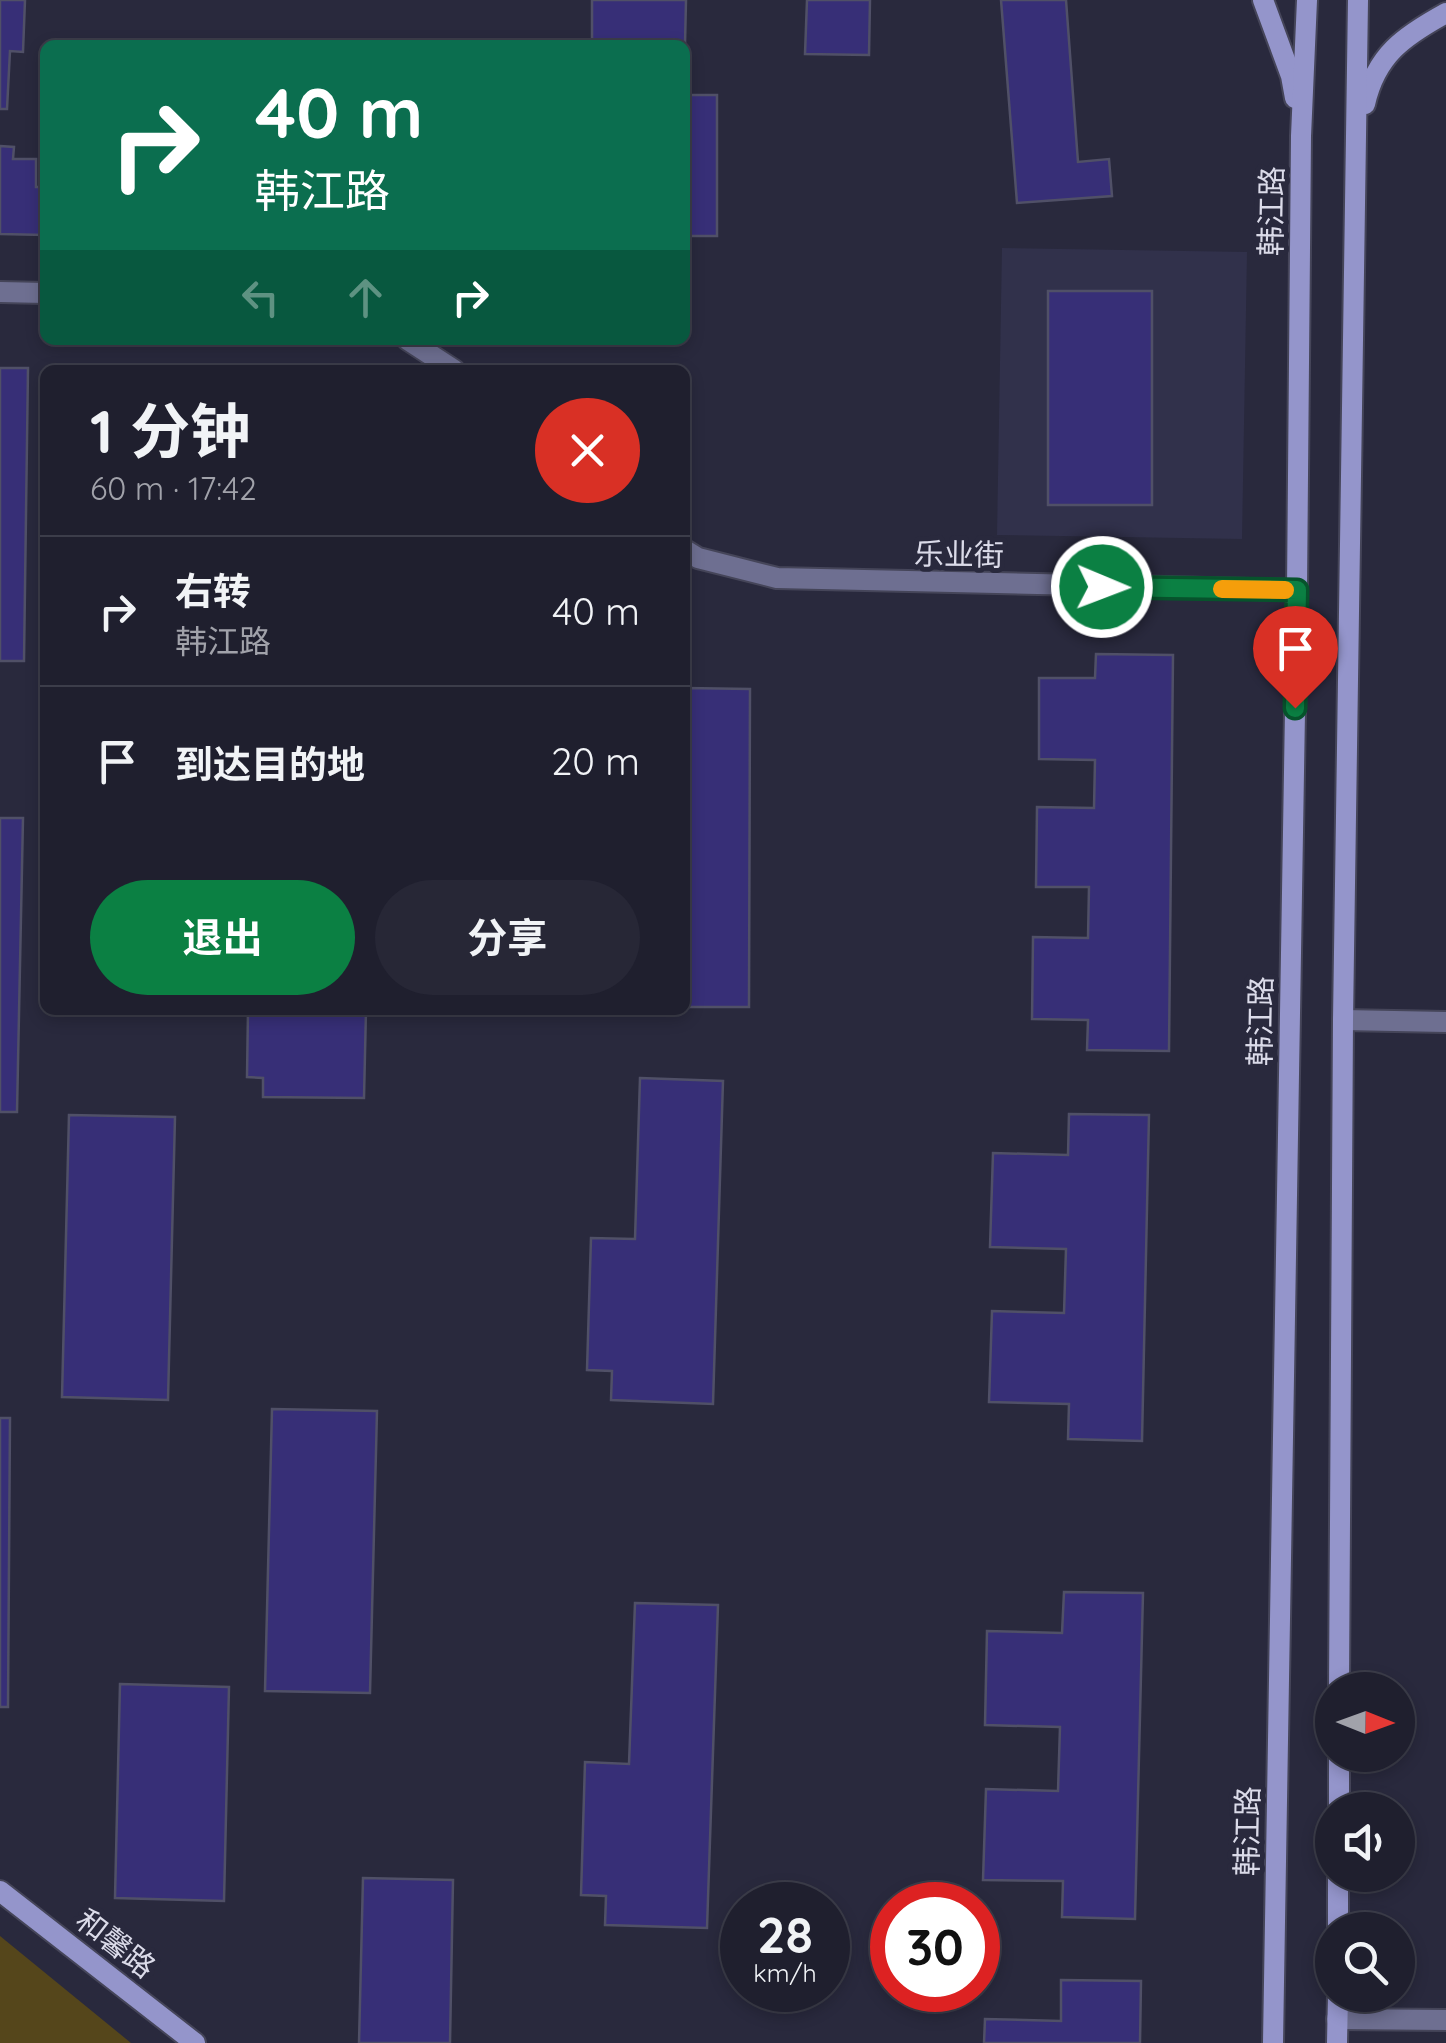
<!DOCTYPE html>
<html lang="zh">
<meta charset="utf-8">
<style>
body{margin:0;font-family:Quicksand,"Noto Sans SC",sans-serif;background:#272736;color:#f1f3f6;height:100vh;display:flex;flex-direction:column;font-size:38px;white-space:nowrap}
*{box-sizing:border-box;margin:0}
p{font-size:32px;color:#a1a2aa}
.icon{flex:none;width:55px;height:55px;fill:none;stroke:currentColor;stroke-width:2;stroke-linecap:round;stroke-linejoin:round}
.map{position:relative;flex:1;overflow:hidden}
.side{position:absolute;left:40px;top:365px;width:650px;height:650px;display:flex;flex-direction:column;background:#1f1f2e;border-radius:15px;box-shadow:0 5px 15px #0003,0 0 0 2px #3c3d4a}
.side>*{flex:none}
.hud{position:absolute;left:40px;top:40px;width:650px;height:305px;border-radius:15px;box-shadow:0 5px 15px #0003,0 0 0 2px #3c3d4a;background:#0b6e4f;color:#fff;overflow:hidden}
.needle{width:65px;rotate:91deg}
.tools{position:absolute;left:1315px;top:1672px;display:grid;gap:20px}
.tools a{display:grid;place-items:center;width:100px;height:100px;border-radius:50%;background:#1f1f2e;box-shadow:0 5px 15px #0003,0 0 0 2px #3c3d4a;font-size:50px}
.speed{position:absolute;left:720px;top:1882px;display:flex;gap:20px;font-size:50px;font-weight:700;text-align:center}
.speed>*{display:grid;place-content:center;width:130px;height:130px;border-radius:50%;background:#1f1f2e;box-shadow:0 5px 15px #0003,0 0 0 2px #3c3d4a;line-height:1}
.speed small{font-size:25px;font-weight:400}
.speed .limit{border:15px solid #d22;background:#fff;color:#111}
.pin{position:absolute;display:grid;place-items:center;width:85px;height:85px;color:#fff;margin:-102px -42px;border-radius:50% 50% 50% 0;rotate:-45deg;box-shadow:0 0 10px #0007}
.pin .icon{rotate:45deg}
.me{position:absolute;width:110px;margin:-55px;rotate:91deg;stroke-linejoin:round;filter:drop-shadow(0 0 8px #0008)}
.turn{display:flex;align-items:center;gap:35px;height:210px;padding:0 50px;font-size:45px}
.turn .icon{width:130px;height:130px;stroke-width:2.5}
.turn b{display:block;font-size:70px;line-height:85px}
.lanes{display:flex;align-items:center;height:95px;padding:0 50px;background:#0003;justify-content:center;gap:50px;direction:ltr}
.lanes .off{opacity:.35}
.round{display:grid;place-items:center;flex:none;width:105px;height:105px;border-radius:52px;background:#272736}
.headline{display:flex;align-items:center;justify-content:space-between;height:170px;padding:0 50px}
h1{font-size:60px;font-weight:700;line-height:75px}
.primary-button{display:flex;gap:20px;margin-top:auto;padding:20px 50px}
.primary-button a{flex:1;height:115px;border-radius:60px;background:#0b8043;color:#fff;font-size:40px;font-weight:700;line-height:115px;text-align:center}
.primary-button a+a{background:#272736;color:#f1f3f6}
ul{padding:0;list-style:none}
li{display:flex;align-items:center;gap:30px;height:150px;padding:0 50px;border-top:2px solid #3c3d4a}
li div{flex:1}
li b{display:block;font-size:38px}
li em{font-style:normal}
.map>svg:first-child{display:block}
.built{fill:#31314b}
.green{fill:#55461b}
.building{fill:#372f77;stroke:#505067;stroke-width:2.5}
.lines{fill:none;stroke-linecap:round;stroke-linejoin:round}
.street-casing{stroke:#454559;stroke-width:24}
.secondary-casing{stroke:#454559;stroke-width:24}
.street{stroke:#6e6f91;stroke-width:20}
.secondary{stroke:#9495cb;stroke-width:20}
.route-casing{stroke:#07532c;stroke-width:25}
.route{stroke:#0b8043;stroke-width:18}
.slow{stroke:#f59e0b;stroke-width:18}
.labels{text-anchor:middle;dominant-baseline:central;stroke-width:10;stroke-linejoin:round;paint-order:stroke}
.street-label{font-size:30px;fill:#dbdbe9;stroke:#29293d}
</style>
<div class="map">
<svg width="1446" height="2043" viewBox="0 0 1446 2043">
<rect width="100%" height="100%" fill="#29293d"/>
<polygon class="built" points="1002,248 1247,252 1242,539 997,535"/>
<polygon class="green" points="0,1936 131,2043 0,2043"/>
<g class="building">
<polygon points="0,0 25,0 23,52 10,51 7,109 0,109"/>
<polygon points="592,0 686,0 685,45 592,45"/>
<polygon points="807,0 870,0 869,55 805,54"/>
<polygon points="1001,0 1066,0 1078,162 1109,159 1112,196 1017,203"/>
<rect x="685" y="95" width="32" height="141"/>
<polygon points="0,146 14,147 13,159 36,159 36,187 45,187 45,235 0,234"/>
<rect x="1048" y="291" width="104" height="214"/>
<polygon points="0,368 28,368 24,661 0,661"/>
<polygon points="1096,654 1173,655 1169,1051 1087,1050 1088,1020 1032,1019 1033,937 1088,938 1089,887 1036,887 1037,807 1094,808 1095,760 1039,759 1039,678 1095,678"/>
<polygon points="685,688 750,689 749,1007 685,1007"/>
<polygon points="0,818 23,818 17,1112 0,1112"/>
<polygon points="248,1010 366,1010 364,1098 263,1097 263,1078 247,1077"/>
<polygon points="640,1078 723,1081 713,1404 611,1400 612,1371 587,1370 591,1238 635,1239"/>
<polygon points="1069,1114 1149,1115 1142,1441 1068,1439 1069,1404 989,1402 992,1311 1064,1313 1066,1249 990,1247 993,1153 1068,1155"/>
<polygon points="69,1115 175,1117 168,1400 62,1397"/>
<polygon points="272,1409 377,1411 370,1693 265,1691"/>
<polygon points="0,1418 10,1418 8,1707 0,1707"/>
<polygon points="1064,1592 1143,1593 1135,1919 1062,1917 1063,1881 983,1880 986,1789 1058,1791 1060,1727 985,1725 987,1631 1062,1633"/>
<polygon points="635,1603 718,1605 707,1928 605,1925 606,1896 581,1895 585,1762 629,1764"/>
<polygon points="120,1684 229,1687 224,1901 115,1898"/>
<polygon points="363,1878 453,1880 450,2043 359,2043"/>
<polygon points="1061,1980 1141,1981 1140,2043 984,2043 985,2019 1061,2021"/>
</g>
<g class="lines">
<g class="street-casing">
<g id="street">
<polyline points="0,292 45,293"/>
<polyline points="408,340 454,370"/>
<polyline points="685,550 698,558 777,578 1297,590"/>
<polyline points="1343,1020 1446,1022"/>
<polyline points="1337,2019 1446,2020"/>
</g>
</g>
<g class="secondary-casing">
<g id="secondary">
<polyline points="1263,0 1291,76 1295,98"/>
<path d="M 1365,104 C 1376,55 1404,36 1446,13"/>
<polyline points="1339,1690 1343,1020 1358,0"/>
<polyline points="1339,1810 1339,1755"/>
<polyline points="0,1891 195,2043"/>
<polyline points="1338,1930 1338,1875"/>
<polyline points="1273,2043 1297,590 1301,136 1307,0"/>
<polyline points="1337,2043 1338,1995"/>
</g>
</g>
<use href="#street" class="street"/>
<use href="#secondary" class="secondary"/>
</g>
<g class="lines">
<g class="route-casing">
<polyline id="route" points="1102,587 1297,590 1295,708"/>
</g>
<use href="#route" class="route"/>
<polyline class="slow" points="1222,589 1285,590"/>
</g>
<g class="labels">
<g class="street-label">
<text transform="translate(1271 211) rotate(-89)">韩江路</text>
<text transform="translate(959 554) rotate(1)">乐业街</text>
<text transform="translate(1260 1021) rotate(-89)">韩江路</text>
<text transform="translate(1247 1831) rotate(-89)">韩江路</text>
<text transform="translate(116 1943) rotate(38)">和馨路</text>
</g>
</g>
</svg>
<div class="tools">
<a><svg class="needle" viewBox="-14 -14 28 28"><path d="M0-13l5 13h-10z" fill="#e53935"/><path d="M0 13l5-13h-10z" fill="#a1a2aa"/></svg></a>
<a><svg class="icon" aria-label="sound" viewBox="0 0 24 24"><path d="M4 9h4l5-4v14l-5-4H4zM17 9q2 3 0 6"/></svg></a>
<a><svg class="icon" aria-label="search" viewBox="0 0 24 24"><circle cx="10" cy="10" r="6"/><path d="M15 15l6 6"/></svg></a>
</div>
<div class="speed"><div>28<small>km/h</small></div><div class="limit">30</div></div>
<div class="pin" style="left:1295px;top:708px;background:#d93025"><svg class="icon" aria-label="arrive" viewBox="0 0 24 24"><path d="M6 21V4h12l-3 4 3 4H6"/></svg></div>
<svg class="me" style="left:1102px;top:587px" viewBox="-20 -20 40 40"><circle r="17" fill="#0b8043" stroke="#fff" stroke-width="3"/><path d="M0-11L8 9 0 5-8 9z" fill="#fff"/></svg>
<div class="hud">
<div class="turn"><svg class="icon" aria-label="right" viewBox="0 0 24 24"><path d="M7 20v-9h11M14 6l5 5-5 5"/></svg><div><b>40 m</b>韩江路</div></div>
<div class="lanes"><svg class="icon off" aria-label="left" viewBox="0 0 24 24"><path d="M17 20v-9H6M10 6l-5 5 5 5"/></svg><svg class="icon off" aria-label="ahead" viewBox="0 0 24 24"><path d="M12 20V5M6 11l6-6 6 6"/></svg><svg class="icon" aria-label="right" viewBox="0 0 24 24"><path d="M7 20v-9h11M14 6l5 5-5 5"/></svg></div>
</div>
<section class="side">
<div class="headline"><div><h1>1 分钟</h1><p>60 m · 17:42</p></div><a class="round" style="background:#d93025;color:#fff"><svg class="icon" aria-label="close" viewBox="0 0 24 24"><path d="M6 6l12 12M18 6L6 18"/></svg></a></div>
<ul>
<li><svg class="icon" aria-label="right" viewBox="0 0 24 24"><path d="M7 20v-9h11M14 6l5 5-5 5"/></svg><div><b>右转</b><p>韩江路</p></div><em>40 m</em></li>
<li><svg class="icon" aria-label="arrive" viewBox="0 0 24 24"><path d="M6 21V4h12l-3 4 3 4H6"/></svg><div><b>到达目的地</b></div><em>20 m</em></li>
</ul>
<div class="primary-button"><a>退出</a><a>分享</a></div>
</section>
</div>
